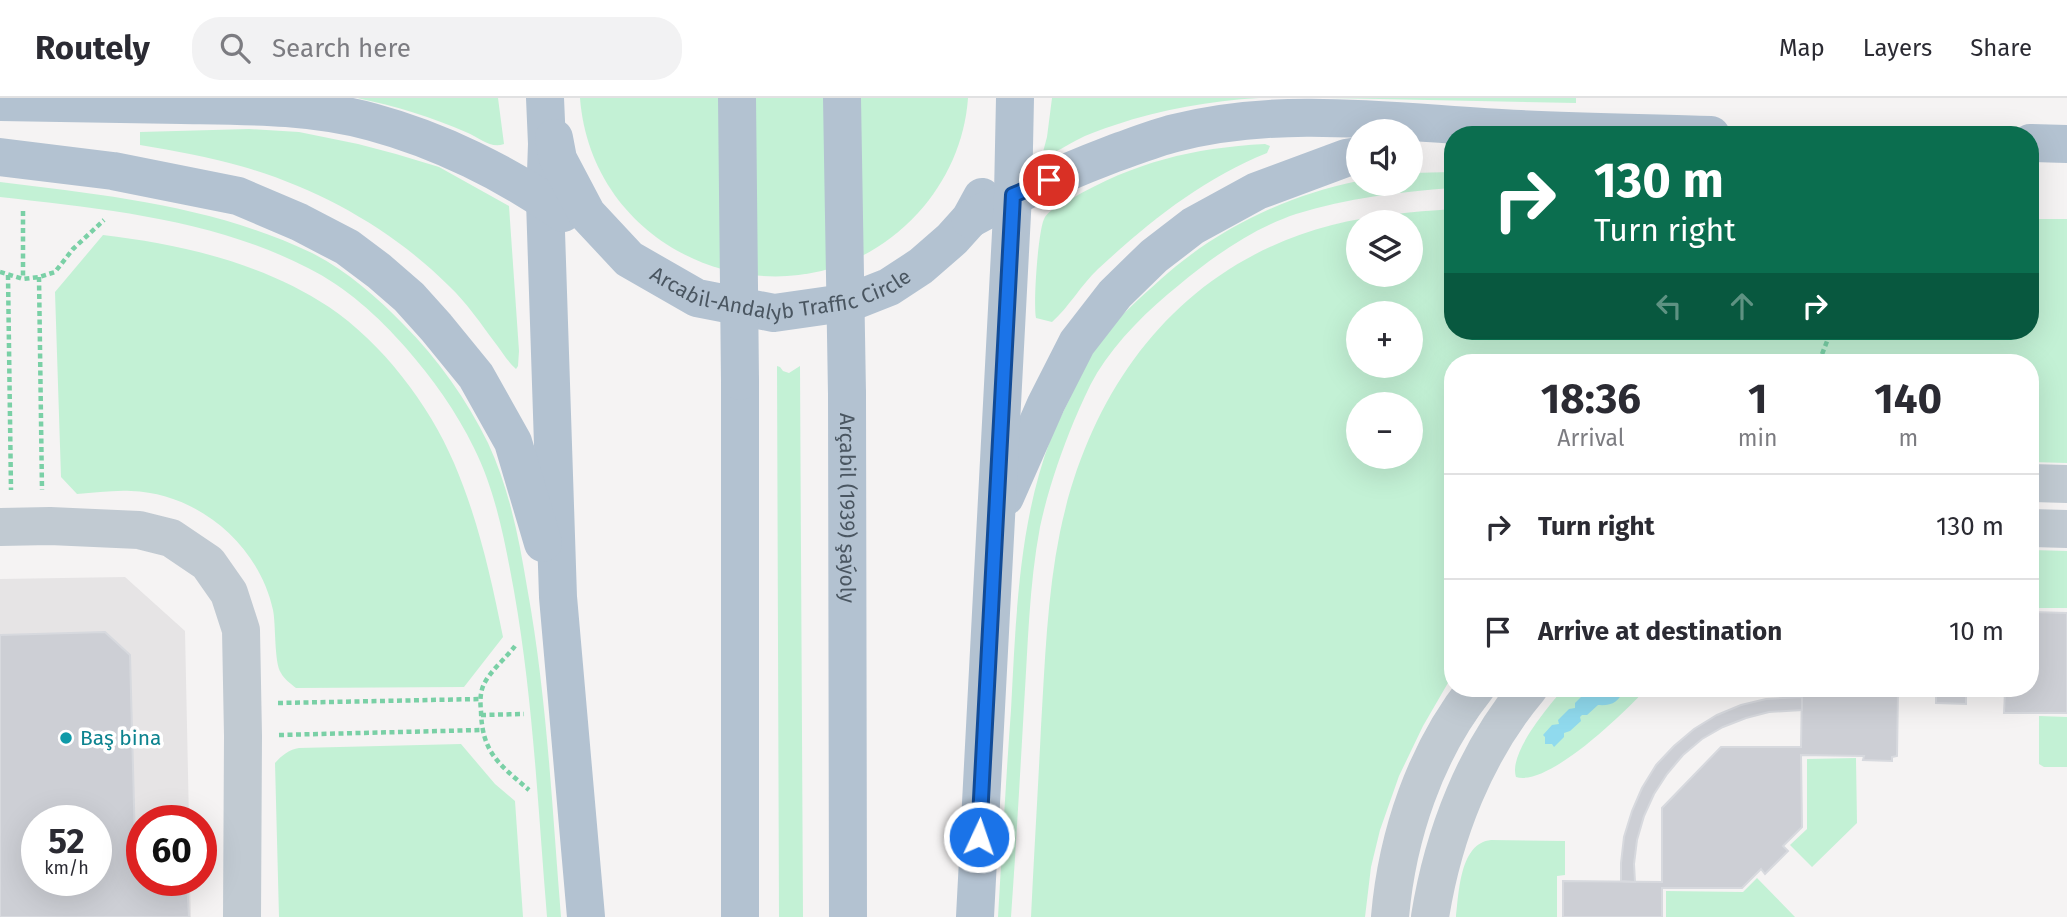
<!DOCTYPE html>
<meta charset="utf-8">
<style>
body{margin:0;font-family:"Fira Sans",sans-serif;background:#f2f2f3;color:#2b2b33;height:100vh;display:flex;flex-direction:column;font-size:26px;white-space:nowrap}
*{box-sizing:border-box;margin:0}
p{font-size:23px;color:#7c7c81}
.icon{flex:none;width:38px;height:38px;fill:none;stroke:currentColor;stroke-width:2;stroke-linecap:round;stroke-linejoin:round}
.map{position:relative;flex:1;overflow:hidden}
.side{position:absolute;left:1444px;top:256px;width:595px;height:343px;display:flex;flex-direction:column;background:#fff;border-radius:28px;box-shadow:0 7px 28px #0002}
.side>*{flex:none}
.banner{position:absolute;left:1444px;top:28px;width:595px;height:214px;border-radius:28px;box-shadow:0 7px 28px #0002;background:#0b6e4f;color:#fff;overflow:hidden}
.controls{position:absolute;left:1346px;top:21px;display:grid;gap:14px}
.controls a{display:grid;place-items:center;width:77px;height:77px;border-radius:50%;background:#fff;box-shadow:0 7px 28px #0002;font-size:35px}
.speed{position:absolute;left:21px;top:707px;display:flex;gap:14px;font-size:35px;font-weight:700;text-align:center}
.speed>*{display:grid;place-content:center;width:91px;height:91px;border-radius:50%;background:#fff;box-shadow:0 7px 28px #0002;line-height:1}
.speed small{font-size:18px;font-weight:400}
.speed .limit{border:10px solid #d22;background:#fff;color:#111}
.pin{position:absolute;display:grid;place-items:center;width:60px;height:60px;color:#fff;margin:-30px;border:4px solid #fff;border-radius:50%;box-shadow:0 2px 7px #0007}
.me{position:absolute;width:77px;margin:-38px;rotate:3deg;stroke-linejoin:round;filter:drop-shadow(0 0 5px #0008)}
.turn{display:flex;align-items:center;gap:24px;height:147px;padding:0 35px;font-size:32px}
.turn .icon{width:91px;height:91px;stroke-width:2.5}
.turn b{display:block;font-size:49px;line-height:60px}
.lanes{display:flex;align-items:center;height:66px;padding:0 35px;background:#0003;justify-content:center;gap:35px;direction:ltr}
.lanes .off{opacity:.35}
.eta{display:flex;justify-content:space-evenly;align-items:center;height:119px;text-align:center}
.eta b{font-size:42px;font-weight:700;line-height:49px}
ul{padding:0;list-style:none}
li{display:flex;align-items:center;gap:21px;height:105px;padding:0 35px;border-top:2px solid #e1e1e2}
li div{flex:1}
li b{display:block;font-size:26px}
li em{font-style:normal}
header{display:flex;align-items:center;gap:42px;box-sizing:border-box;height:98px;padding:0 35px;background:#fff;border-bottom:2px solid #e1e1e2}
header strong{font-size:33px}
nav{display:flex;gap:38px;margin-inline-start:auto;font-size:24px}
.search{width:490px;height:63px;background:#f2f2f3;display:flex;align-items:center;gap:18px;box-sizing:border-box;padding:0 24px;border-radius:28px;color:#7c7c81;font-size:26px}
.map>svg:first-child{display:block}
.education{fill:#e6e4e5;fill-rule:evenodd}
.green{fill:#c3f1d5;fill-rule:evenodd}
.water{fill:#90daee}
.building{fill:#cdcfd5;stroke:#d7d9de;stroke-width:2;fill-rule:evenodd}
.lines{fill:none;stroke-linecap:round;stroke-linejoin:round}
.path{stroke:#7ad0a6;stroke-width:4.5;stroke-dasharray:5 3.5;stroke-linecap:butt}
.minor{stroke:#c1cad2;stroke-width:38}
.major{stroke:#b3c2d1;stroke-width:38}
.major-bridge{stroke:#b3c2d1;stroke-width:38}
.route-casing{stroke:#114b97;stroke-width:18}
.route{stroke:#1a73e8;stroke-width:12}
.culture-dot{fill:#0f9aa8;stroke:#fff;stroke-width:2.5}
.labels{text-anchor:middle;dominant-baseline:central;stroke-width:7;stroke-linejoin:round;paint-order:stroke}
.street-label{font-size:21px;fill:#4a5661;stroke:#fff}
.culture-label{font-size:21px;fill:#0d838f;stroke:#fff;text-anchor:start}
</style>
<header>
<strong>Routely</strong>
<div class="search"><svg class="icon" aria-label="search" viewBox="0 0 24 24"><circle cx="10" cy="10" r="6"/><path d="M15 15l6 6"/></svg>Search here</div>
<nav><a>Map</a><a>Layers</a><a>Share</a></nav>
</header>
<div class="map">
<svg width="2067" height="819" viewBox="0 0 2067 819">
<rect width="100%" height="100%" fill="#f5f3f3"/>
<path class="education" d="M 125,479 L 185,533 L 189,723 L 142,723 L 142,782 L 190,782 L 191,819 L 0,819 L 0,481 ZM 37,723 L 96,723 L 96,782 L 37,782 Z"/>
<g class="green">
<path d="M 357,0 L 498,0 L 504,46 C 491,51 480,40 468,35 C 432,19 395,8 357,0 Z"/>
<path d="M 580,0 L 968,0 C 965,43 947,83 918,115 C 804,240 593,169 580,0 Z"/>
<path d="M 1052,0 L 1259,0 C 1210,3 1162,11 1115,27 C 1102,31 1088,36 1075,43 C 1065,48 1057,55 1046,56 L 1043,54 L 1047,39 Z"/>
<polygon points="1330,0 1576,0 1576,5"/>
<path d="M 249,31 L 299,34 L 358,46 L 396,56 L 439,69 L 509,108 L 519,253 L 518,268 L 516,271 C 508,264 502,254 496,246 C 481,226 467,205 449,188 C 393,132 320,91 244,69 C 210,59 175,53 140,47 L 140,34 Z"/>
<path d="M 1265,46 L 1270,48 L 1267,55 C 1202,81 1149,124 1098,171 C 1081,187 1069,209 1052,224 L 1036,220 C 1033,207 1038,129 1045,119 C 1050,111 1063,106 1071,101 C 1135,64 1192,50 1265,46 Z"/>
<path d="M 1452,74 L 1452,90 C 1400,94 1347,100 1296,116 C 1252,131 1215,157 1179,187 C 1148,212 1118,241 1097,275 C 1088,290 1081,307 1074,323 C 1060,357 1048,392 1040,429 C 1029,487 1028,548 1024,608 C 1020,678 1016,749 1011,819 L 998,819 C 1002,750 1006,681 1011,612 C 1016,522 1018,427 1051,340 C 1056,327 1063,315 1069,302 C 1078,281 1088,259 1101,241 C 1118,219 1140,200 1161,181 C 1217,131 1285,98 1358,83 L 1358,86 L 1410,86 L 1411,75 Z"/>
<path d="M 0,84 C 106,97 214,108 312,155 C 347,173 377,199 404,227 C 438,261 467,302 488,345 C 509,390 519,440 527,489 C 547,598 552,709 561,819 L 547,819 C 538,710 533,600 514,493 C 505,444 496,394 474,350 C 456,313 433,281 406,250 C 378,218 346,189 308,170 C 213,121 104,111 0,99 Z"/>
<path d="M 1452,111 L 1452,233 L 2030,233 L 2030,123 L 2037,121 L 2067,121 L 2067,365 L 2030,364 L 2030,264 L 1452,264 L 1452,578 L 1423,628 L 1399,678 L 1380,732 L 1371,769 L 1365,819 L 1031,819 C 1034,756 1038,692 1041,629 C 1045,564 1047,498 1060,434 C 1091,286 1181,166 1332,127 C 1371,117 1412,114 1452,111 ZM 1358,124 L 1410,124 L 1410,177 L 1358,177 ZM 1358,215 L 1410,215 L 1410,268 L 1358,268 ZM 1358,306 L 1410,306 L 1410,359 L 1358,359 Z"/>
<path d="M 103,137 C 180,146 263,165 329,209 C 382,245 429,306 454,365 C 478,421 491,479 503,539 L 464,589 L 296,590 C 291,586 284,581 281,575 C 274,565 276,526 273,512 C 259,447 198,395 131,393 C 113,392 95,395 77,396 L 61,379 L 55,194 Z"/>
<polygon points="777,268 780,269 783,273 789,275 800,268 803,819 779,819"/>
<polygon points="2030,452 2067,453 2067,510 2030,510"/>
<path d="M 1564,590 L 1647,590 C 1626,613 1549,689 1516,679 C 1508,655 1549,608 1564,590 Z"/>
<polygon points="2039,618 2067,619 2067,669 2044,669 2039,666"/>
<path d="M 461,646 L 495,686 L 515,703 L 523,819 L 279,819 L 275,665 C 281,658 290,651 299,650 Z"/>
<polygon points="1856,660 1857,725 1812,769 1790,747 1807,731 1807,661"/>
<path d="M 1491,742 L 1565,743 L 1565,777 L 1557,778 L 1557,819 L 1456,819 C 1459,794 1460,745 1491,742 Z"/>
<polygon points="1757,780 1795,819 1666,819 1666,793 1743,794"/>
</g>
<path class="water" d="M 1585,590 L 1624,591 C 1619,604 1612,608 1598,607 L 1587,617 L 1582,617 L 1580,619 L 1581,623 L 1570,633 L 1564,635 L 1564,639 L 1554,649 L 1552,646 L 1545,646 L 1545,639 L 1543,637 L 1552,627 L 1559,626 L 1558,622 L 1569,611 L 1575,610 L 1575,605 L 1586,594 Z"/>
<g class="building">
<polygon points="2030,514 2067,515 2067,615 2004,615 2005,594 1966,593 1966,606 1936,605 1936,593 1898,592 1897,658 1892,659 1892,663 1863,662 1864,658 1801,657 1802,729 1783,748 1788,753 1765,776 1761,771 1742,790 1662,790 1662,819 1563,819 1563,783 1662,784 1662,710 1721,649 1801,649 1802,590 2030,590"/>
<path d="M 105,534 L 130,557 L 135,744 L 142,743 L 142,782 L 187,782 L 189,819 L 0,819 L 0,537 ZM 37,723 L 96,723 L 96,782 L 37,782 Z"/>
<polygon points="1802,599 1802,612 1769,614 1746,620 1723,629 1702,641 1683,657 1667,676 1654,696 1644,718 1637,742 1634,766 1635,784 1621,783 1621,765 1624,739 1632,713 1642,690 1656,667 1674,648 1694,631 1717,617 1741,607 1766,601"/>
</g>
<g class="lines">
<g class="path">
<polyline points="23,113 23,181"/>
<polyline points="0,174 23,181 39,179 55,174 73,151 104,122"/>
<polyline points="8,177 11,392"/>
<polyline points="39,179 42,392"/>
<polyline points="1819,264 1831,233"/>
<path d="M 515,548 C 506,560 491,572 484,586 C 480,594 480,604 481,613 C 482,655 499,666 529,692"/>
<polyline points="278,605 480,601"/>
<polyline points="481,617 524,616"/>
<polyline points="279,637 481,632"/>
</g>
<g class="minor">
<polyline points="2030,385 2067,386"/>
<polyline points="0,429 50,428 139,432 171,440 208,465 229,495 241,532 243,638 242,819"/>
<polyline points="2030,430 2067,431"/>
<path d="M 1390,819 C 1397,738 1425,654 1476,590"/>
<path d="M 1430,819 C 1443,737 1475,654 1529,590"/>
</g>
<g class="major">
<polyline points="545,0 547,46 545,103 558,499 586,819"/>
<path d="M 0,4 C 60,5 121,6 181,7 C 244,8 310,7 372,24 C 439,42 506,75 563,115"/>
<path id="s1" d="M 554,40 L 558,61 L 587,116 L 629,161 L 697,200 L 774,215 L 851,204 L 889,189 L 921,168 L 952,141 L 970,121 L 982,99"/>
<polyline points="2030,45 2067,46"/>
<polyline points="0,59 113,73 238,98 299,124 347,149 379,173 409,199 436,229 476,278 513,344 543,445"/>
<path d="M 970,121 C 1017,95 1065,74 1115,55 C 1135,48 1155,40 1175,35 C 1288,6 1406,26 1520,31 C 1583,34 1647,35 1711,37"/>
<path id="s2" d="M 847,296 L 848,819"/>
<polyline points="1005,399 1046,306 1077,245 1115,196 1154,158 1193,128 1257,93 1346,60 1358,58"/>
<polyline points="740,819 740,283"/>
<polyline points="975,819 1013,97 1015,0"/>
</g>
<g class="major-bridge">
<polyline points="737,0 740,283"/>
<polyline points="842,0 847,296"/>
</g>
</g>
<g class="lines">
<g class="route-casing">
<polyline id="route" points="979,739 1013,97 1049,82"/>
</g>
<use href="#route" class="route"/>
</g>
<circle class="culture-dot" cx="66" cy="640" r="7"/>
<g class="labels">
<g class="street-label">
<text stroke="none"><textPath href="#s1" startOffset="308">Arcabil-Andalyb Traffic Circle</textPath></text>
<text stroke="none"><textPath href="#s2" startOffset="114">Arçabil (1939) şaýoly</textPath></text>
</g>
<g class="culture-label">
<text x="80" y="640">Baş bina</text>
</g>
</g>
</svg>
<div class="controls">
<a><svg class="icon" aria-label="sound" viewBox="0 0 24 24"><path d="M4 9h4l5-4v14l-5-4H4zM17 9q2 3 0 6"/></svg></a>
<a><svg class="icon" aria-label="layers" viewBox="0 0 24 24"><path d="M12 4l9 5-9 5-9-5zM3 14l9 5 9-5"/></svg></a>
<a>+</a>
<a>−</a>
</div>
<div class="speed"><div>52<small>km/h</small></div><div class="limit">60</div></div>
<div class="pin" style="left:1049px;top:82px;background:#d93025"><svg class="icon" aria-label="arrive" viewBox="0 0 24 24"><path d="M6 21V4h12l-3 4 3 4H6"/></svg></div>
<svg class="me" style="left:979px;top:739px" viewBox="-20 -20 40 40"><circle r="17" fill="#1a73e8" stroke="#fff" stroke-width="3"/><path d="M0-11L8 9 0 5-8 9z" fill="#fff"/></svg>
<div class="banner">
<div class="turn"><svg class="icon" aria-label="right" viewBox="0 0 24 24"><path d="M7 20v-9h11M14 6l5 5-5 5"/></svg><div><b>130 m</b>Turn right</div></div>
<div class="lanes"><svg class="icon off" aria-label="left" viewBox="0 0 24 24"><path d="M17 20v-9H6M10 6l-5 5 5 5"/></svg><svg class="icon off" aria-label="ahead" viewBox="0 0 24 24"><path d="M12 20V5M6 11l6-6 6 6"/></svg><svg class="icon" aria-label="right" viewBox="0 0 24 24"><path d="M7 20v-9h11M14 6l5 5-5 5"/></svg></div>
</div>
<section class="side">
<div class="eta">
<div><b>18:36</b><p>Arrival</p></div>
<div><b>1</b><p>min</p></div>
<div><b>140</b><p>m</p></div>
</div>
<ul>
<li><svg class="icon" aria-label="right" viewBox="0 0 24 24"><path d="M7 20v-9h11M14 6l5 5-5 5"/></svg><div><b>Turn right</b></div><em>130 m</em></li>
<li><svg class="icon" aria-label="arrive" viewBox="0 0 24 24"><path d="M6 21V4h12l-3 4 3 4H6"/></svg><div><b>Arrive at destination</b></div><em>10 m</em></li>
</ul>
</section>
</div>
